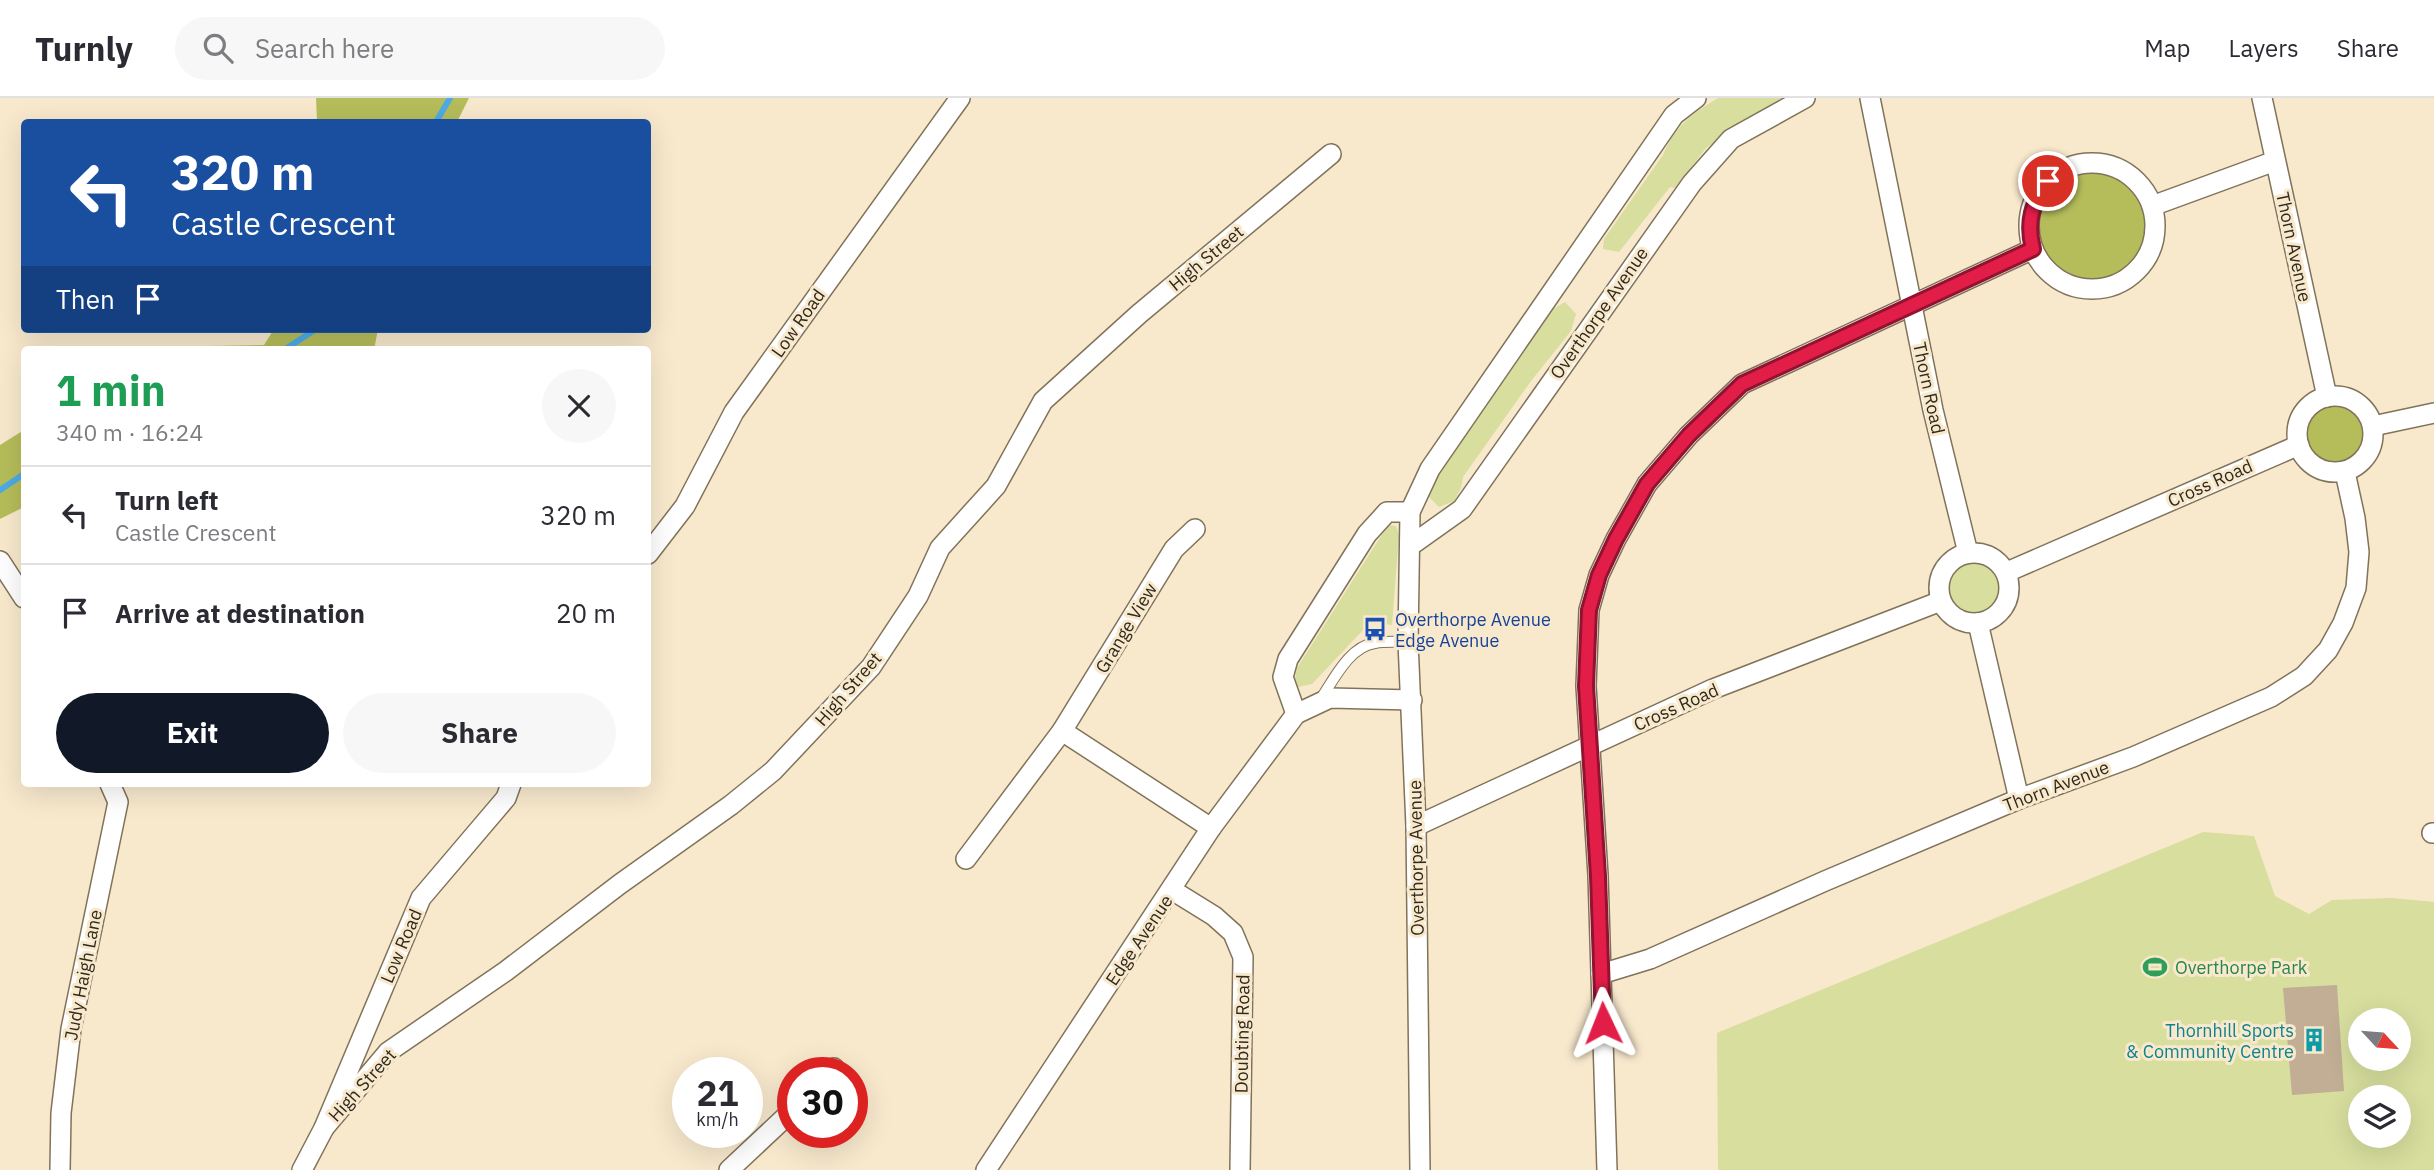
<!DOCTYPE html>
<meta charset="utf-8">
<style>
body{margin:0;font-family:"IBM Plex Sans",sans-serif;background:#f7f7f7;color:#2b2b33;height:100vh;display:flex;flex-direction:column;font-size:26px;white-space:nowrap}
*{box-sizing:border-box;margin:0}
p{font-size:23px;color:#7c7c81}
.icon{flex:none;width:38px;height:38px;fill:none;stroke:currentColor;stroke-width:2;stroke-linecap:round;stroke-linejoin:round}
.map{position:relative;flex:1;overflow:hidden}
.details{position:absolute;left:21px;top:248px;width:630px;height:441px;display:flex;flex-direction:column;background:#fff;border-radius:7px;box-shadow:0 7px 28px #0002}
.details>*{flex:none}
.banner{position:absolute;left:21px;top:21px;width:630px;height:214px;border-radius:7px;box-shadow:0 7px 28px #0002;background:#1a4fa0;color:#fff;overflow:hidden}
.needle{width:46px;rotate:116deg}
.controls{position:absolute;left:2348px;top:910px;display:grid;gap:14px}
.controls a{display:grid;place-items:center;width:63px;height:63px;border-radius:50%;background:#fff;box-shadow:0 7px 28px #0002;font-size:35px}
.speed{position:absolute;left:672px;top:959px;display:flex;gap:14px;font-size:35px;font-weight:700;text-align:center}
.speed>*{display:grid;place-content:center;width:91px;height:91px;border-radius:50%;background:#fff;box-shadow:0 7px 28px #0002;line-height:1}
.speed small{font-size:18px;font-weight:400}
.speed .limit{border:10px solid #d22;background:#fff;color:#111}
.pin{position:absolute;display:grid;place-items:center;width:60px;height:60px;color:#fff;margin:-30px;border:4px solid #fff;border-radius:50%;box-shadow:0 2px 7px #0007}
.me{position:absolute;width:77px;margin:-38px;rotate:358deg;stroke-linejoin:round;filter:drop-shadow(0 0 5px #0008)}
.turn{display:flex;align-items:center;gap:24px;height:147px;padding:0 35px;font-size:32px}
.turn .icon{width:91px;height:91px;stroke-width:2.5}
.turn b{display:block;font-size:49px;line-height:60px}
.then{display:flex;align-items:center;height:66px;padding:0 35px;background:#0003;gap:14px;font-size:26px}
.round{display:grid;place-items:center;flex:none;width:74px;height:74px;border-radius:37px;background:#f7f7f7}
.summary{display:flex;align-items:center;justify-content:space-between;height:119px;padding:0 35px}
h1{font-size:42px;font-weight:800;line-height:52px;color:#1e9e55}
.cta{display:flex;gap:14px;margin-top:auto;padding:14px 35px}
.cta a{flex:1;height:80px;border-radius:42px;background:#111827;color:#fff;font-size:28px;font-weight:800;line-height:80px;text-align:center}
.cta a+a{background:#f7f7f7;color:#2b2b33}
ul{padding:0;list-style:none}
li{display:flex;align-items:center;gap:21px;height:98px;padding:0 35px;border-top:2px solid #e1e1e2}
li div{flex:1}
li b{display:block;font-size:26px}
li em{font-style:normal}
header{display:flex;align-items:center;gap:42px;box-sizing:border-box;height:98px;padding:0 35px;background:#fff;border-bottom:2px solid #e1e1e2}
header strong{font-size:33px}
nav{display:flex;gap:38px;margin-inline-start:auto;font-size:24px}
.search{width:490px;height:63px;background:#f7f7f7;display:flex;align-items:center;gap:18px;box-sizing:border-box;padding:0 24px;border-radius:38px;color:#7c7c81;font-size:26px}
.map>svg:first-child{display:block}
.green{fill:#d7de9e;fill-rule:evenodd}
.forest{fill:#b5bd5a}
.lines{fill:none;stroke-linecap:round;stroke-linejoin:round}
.stream{stroke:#4eaae6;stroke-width:6}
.building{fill:#c1ae95}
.lane-casing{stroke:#81735a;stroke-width:12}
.street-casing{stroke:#81735a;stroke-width:22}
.lane{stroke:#fff;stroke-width:10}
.street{stroke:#fff;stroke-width:19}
.route-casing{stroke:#92132f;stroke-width:18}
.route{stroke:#e11d48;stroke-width:12}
.labels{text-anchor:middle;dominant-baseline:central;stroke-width:6;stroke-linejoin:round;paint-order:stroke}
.street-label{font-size:18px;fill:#2f291e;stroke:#f8e9cd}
.transit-label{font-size:18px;fill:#164399;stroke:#f8e9cd;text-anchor:start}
.leisure-label{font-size:18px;fill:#27864d;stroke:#f8e9cd;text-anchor:start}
.culture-label{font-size:18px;fill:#0d838f;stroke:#f8e9cd;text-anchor:end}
</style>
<header>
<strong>Turnly</strong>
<div class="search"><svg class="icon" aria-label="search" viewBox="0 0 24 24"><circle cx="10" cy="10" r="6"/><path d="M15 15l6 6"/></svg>Search here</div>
<nav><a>Map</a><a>Layers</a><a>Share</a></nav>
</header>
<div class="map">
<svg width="2434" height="1072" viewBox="0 0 2434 1072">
<rect width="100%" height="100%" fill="#f8e9cd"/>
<g class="green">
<path d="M 1718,0 L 1785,0 L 1749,19 L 1706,50 L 1675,90 L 1670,89 L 1619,154 L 1603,151 L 1604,141 L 1663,57 C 1676,27 1691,17 1718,0 Z"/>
<polygon points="1565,204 1576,216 1571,233 1531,283 1463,379 1461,390 1454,403 1439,409 1427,397 1437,377 1553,211"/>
<polygon points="1388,427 1396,428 1399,437 1392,527 1364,523 1363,532 1312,586 1298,589 1295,580 1297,570"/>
<circle cx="1974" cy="490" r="35"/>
<path d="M 2203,734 L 2254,738 L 2275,798 L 2309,816 L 2332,802 L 2392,800 L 2434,804 L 2434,1072 L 1718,1072 L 1717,935 ZM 2361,922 L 2399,922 L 2399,961 L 2361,961 ZM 2361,999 L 2399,999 L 2399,1038 L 2361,1038 Z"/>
</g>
<g class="forest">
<polygon points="316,0 469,0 457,24 317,24"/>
<circle cx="2092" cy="128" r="63"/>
<polygon points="274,231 378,231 374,252 203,252 207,248 264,247"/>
<circle cx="2335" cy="336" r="38"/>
<polygon points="24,332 24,409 0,421 0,347"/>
</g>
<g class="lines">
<g class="stream">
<polyline points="436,24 450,0"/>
<polyline points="284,252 316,231"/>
<polyline points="0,392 24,376"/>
</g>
</g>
<polygon class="building" points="2337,887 2344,993 2292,997 2283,890"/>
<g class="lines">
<g class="lane-casing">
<path id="lane" d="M 1322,599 C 1334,581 1350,548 1375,545 C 1385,543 1397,544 1408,544"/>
</g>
<g class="street-casing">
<g id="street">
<polyline points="1870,0 1933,312 1968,455"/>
<polyline points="2262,0 2327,299"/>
<circle cx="2092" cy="128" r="63"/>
<polyline points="2152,108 2275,63"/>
<circle cx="2335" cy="336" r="38"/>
<polyline points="2373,328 2434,315"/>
<polyline points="1195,431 1174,451 1062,633 1211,730"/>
<polyline points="1410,448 1462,411 1692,85 1731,41 1805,0"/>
<circle cx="1974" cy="490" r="35"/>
<polyline points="648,456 685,408 734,314 960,0"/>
<polyline points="0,463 24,500"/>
<polyline points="2007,474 2299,347"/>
<polyline points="1978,525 2019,701"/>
<polyline points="1296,616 1283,579 1288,561 1367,436 1387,414 1410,414"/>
<polyline points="1416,728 1713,591 1941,503"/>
<polyline points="2432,735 2434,735"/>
<polyline points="966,761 1062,633"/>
<polyline points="1172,792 1214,818 1233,835 1243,859 1240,1072"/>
<polyline points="1601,876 1650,861 1825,783 2019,701 2133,659 2271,599 2304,578 2328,552 2343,525 2356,490 2359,454 2355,420 2345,374"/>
<polyline points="830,975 834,970"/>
<polyline points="324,1030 388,954 506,873 620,786 731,707 773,673 871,569 918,498 940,450 996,388 1043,303 1139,216 1331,56"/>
<polyline points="60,1072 61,1015 71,931 118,704 110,686"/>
<polyline points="302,1072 324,1030 421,800 506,700 511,686"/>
<polyline points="729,1072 793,1012"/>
<polyline points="986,1072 1211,730 1296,616 1330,600 1412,602"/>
<polyline points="1420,1072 1416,728 1408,544 1410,414 1430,371 1674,17 1696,0"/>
<polyline points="1607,1072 1598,777 1586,588 1589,512 1599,477 1616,441 1647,386 1689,337 1742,286 2033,151"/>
</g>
</g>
<use href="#lane" class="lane"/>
<use href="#street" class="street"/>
</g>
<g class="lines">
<g class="route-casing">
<path id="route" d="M 1603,925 L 1598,778 L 1586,588 L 1589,512 L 1599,477 L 1616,441 L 1647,386 L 1689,337 L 1742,286 L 2033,151 C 2026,124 2032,105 2048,83"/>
</g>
<use href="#route" class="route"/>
</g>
<defs>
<g id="bus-bare" transform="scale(1.89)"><path d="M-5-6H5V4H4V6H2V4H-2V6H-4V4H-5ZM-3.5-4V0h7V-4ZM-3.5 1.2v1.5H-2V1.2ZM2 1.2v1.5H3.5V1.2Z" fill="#1a4fb4" stroke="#f8e9cd" stroke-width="2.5" paint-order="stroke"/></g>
<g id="stadium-bare" transform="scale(1.89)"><path d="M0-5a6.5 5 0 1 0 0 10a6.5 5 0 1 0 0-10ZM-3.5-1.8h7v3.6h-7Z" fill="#2e9e5b" stroke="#f8e9cd" stroke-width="2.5" paint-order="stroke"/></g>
<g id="building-bare" transform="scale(1.89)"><path d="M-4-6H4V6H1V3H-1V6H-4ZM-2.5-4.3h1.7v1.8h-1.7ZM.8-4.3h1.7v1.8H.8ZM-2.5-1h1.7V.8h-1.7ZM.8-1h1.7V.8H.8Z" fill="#0f9aa8" stroke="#f8e9cd" stroke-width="2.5" paint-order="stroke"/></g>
</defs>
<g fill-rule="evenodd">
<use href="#bus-bare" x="1375" y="531"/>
<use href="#stadium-bare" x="2155" y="869"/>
<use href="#building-bare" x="2314" y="942"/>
</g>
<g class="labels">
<g class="street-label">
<text transform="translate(2294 149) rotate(78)">Thorn Avenue</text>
<text transform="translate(1206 160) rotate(-40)">High Street</text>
<text transform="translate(1599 215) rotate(-55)">Overthorpe Avenue</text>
<text transform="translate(798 225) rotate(-55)">Low Road</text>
<text transform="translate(1929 290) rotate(78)">Thorn Road</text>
<text transform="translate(2210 385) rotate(-24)">Cross Road</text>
<text transform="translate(1126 530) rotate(-59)">Grange View</text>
<text transform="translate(848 591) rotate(-49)">High Street</text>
<text transform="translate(1676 609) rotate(-24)">Cross Road</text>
<text transform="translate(2056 688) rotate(-21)">Thorn Avenue</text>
<text transform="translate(1416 760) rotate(-91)">Overthorpe Avenue</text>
<text transform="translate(1139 842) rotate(-56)">Edge Avenue</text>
<text transform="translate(401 848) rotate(-67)">Low Road</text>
<text transform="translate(83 877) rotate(-79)">Judy Haigh Lane</text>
<text transform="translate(1242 936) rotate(-89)">Doubting Road</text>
<text transform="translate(362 987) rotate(-48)">High Street</text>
</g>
<g class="transit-label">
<text x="1395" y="521">Overthorpe Avenue<tspan x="1395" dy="21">Edge Avenue</tspan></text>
</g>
<g class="leisure-label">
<text x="2175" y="869">Overthorpe Park</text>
</g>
<g class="culture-label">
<text x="2294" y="932">Thornhill Sports<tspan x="2294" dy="21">&amp; Community Centre</tspan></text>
</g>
</g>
</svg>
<div class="controls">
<a><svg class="needle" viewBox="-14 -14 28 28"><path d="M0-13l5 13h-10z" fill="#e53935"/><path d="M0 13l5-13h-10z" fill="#7c7c81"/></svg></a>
<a><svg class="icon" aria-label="layers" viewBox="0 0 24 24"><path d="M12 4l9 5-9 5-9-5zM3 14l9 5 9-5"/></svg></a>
</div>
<div class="speed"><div>21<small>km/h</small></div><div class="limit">30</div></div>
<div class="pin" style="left:2048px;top:83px;background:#d93025"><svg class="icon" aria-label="arrive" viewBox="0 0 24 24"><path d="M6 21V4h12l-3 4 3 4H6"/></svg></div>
<svg class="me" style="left:1603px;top:925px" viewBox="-20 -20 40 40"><path d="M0-17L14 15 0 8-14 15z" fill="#e11d48" stroke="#fff" stroke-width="4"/></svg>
<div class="banner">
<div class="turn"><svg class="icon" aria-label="left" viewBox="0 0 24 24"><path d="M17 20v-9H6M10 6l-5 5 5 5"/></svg><div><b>320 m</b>Castle Crescent</div></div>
<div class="then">Then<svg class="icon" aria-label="arrive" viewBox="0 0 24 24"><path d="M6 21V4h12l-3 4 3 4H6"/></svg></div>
</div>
<section class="details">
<div class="summary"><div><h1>1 min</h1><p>340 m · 16:24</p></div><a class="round"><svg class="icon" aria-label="close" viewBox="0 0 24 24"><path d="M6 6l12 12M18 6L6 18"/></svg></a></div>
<ul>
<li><svg class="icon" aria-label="left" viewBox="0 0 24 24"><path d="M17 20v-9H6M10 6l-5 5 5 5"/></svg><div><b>Turn left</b><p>Castle Crescent</p></div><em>320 m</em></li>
<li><svg class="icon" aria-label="arrive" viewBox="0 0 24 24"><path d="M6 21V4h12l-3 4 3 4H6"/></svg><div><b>Arrive at destination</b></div><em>20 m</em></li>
</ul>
<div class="cta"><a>Exit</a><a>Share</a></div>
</section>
</div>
